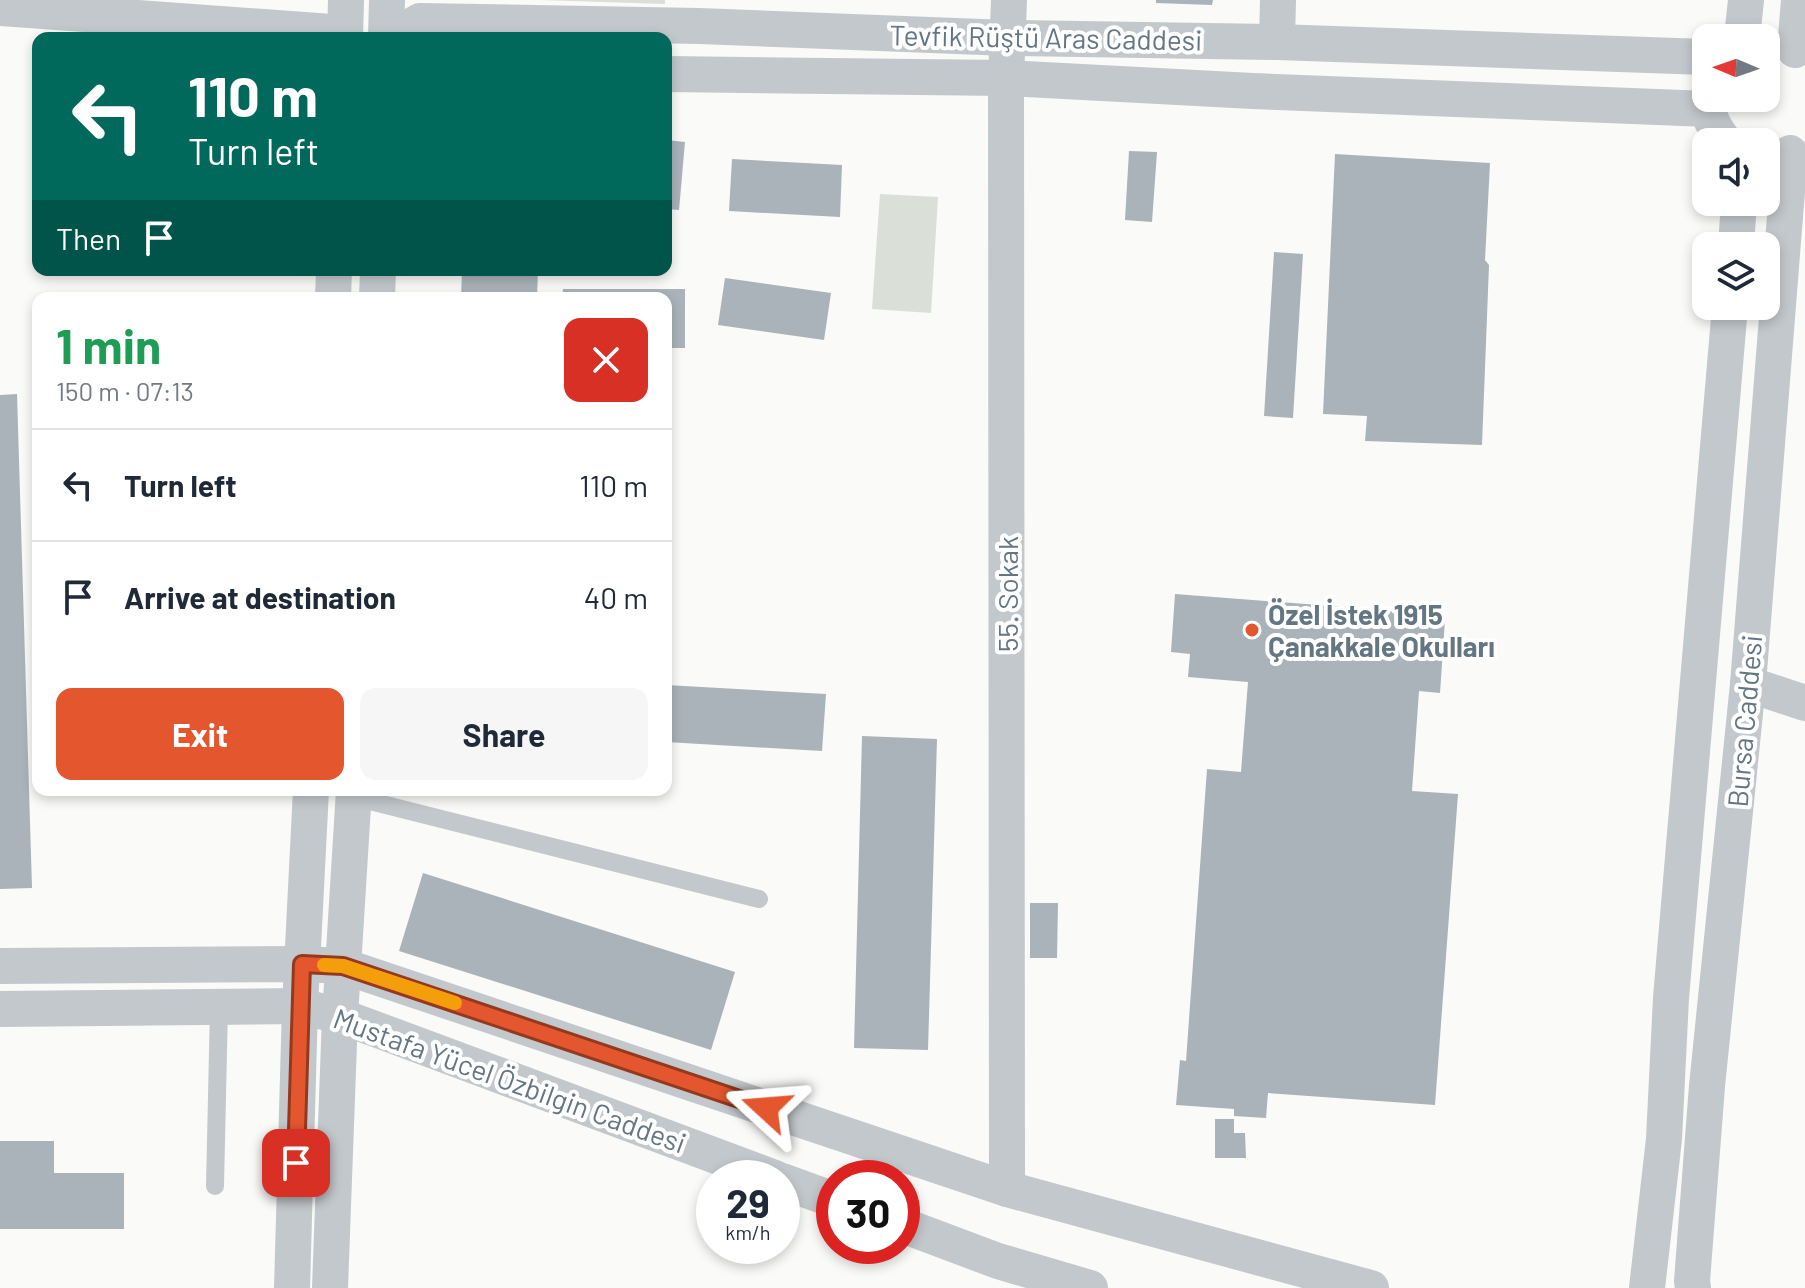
<!DOCTYPE html>
<meta charset="utf-8">
<style>
body{margin:0;font-family:Barlow,sans-serif;background:#f6f6f7;color:#1f2937;height:100vh;display:flex;flex-direction:column;font-size:30px;white-space:nowrap}
*{box-sizing:border-box;margin:0}
p{font-size:26px;color:#747a83}
.icon{flex:none;width:44px;height:44px;fill:none;stroke:currentColor;stroke-width:2;stroke-linecap:round;stroke-linejoin:round}
.map{position:relative;flex:1;overflow:hidden}
.sheet{position:absolute;left:32px;top:292px;width:640px;height:504px;display:flex;flex-direction:column;background:#fff;border-radius:16px;box-shadow:0 4px 12px #0003}
.sheet>*{flex:none}
.top-card{position:absolute;left:32px;top:32px;width:640px;height:244px;border-radius:16px;box-shadow:0 4px 12px #0003;background:#00695c;color:#fff;overflow:hidden}
.needle{width:52px;rotate:272deg}
.buttons{position:absolute;left:1692px;top:24px;display:grid;gap:16px}
.buttons a{display:grid;place-items:center;width:88px;height:88px;border-radius:16px;background:#fff;box-shadow:0 4px 12px #0003;font-size:40px}
.speed{position:absolute;left:696px;top:1160px;display:flex;gap:16px;font-size:40px;font-weight:700;text-align:center}
.speed>*{display:grid;place-content:center;width:104px;height:104px;border-radius:50%;background:#fff;box-shadow:0 4px 12px #0003;line-height:1}
.speed small{font-size:20px;font-weight:400}
.speed .limit{border:12px solid #d22;background:#fff;color:#111}
.pin{position:absolute;display:grid;place-items:center;width:68px;height:68px;color:#fff;margin:-34px;border-radius:16px;box-shadow:0 4px 12px #0006}
.me{position:absolute;width:88px;margin:-44px;rotate:289deg;stroke-linejoin:round;filter:drop-shadow(0 0 6px #0008)}
.turn{display:flex;align-items:center;gap:28px;height:168px;padding:0 24px;font-size:36px}
.turn .icon{width:104px;height:104px;stroke-width:2.5}
.turn b{display:block;font-size:56px;line-height:68px}
.then{display:flex;align-items:center;height:76px;padding:0 24px;background:#0003;gap:16px;font-size:30px}
.round{display:grid;place-items:center;flex:none;width:84px;height:84px;border-radius:16px;background:#f6f6f7}
.summary{display:flex;align-items:center;justify-content:space-between;height:136px;padding:0 24px}
h1{font-size:48px;font-weight:700;line-height:60px;color:#1e9e55}
.action{display:flex;gap:16px;margin-top:auto;padding:16px 24px}
.action a{flex:1;height:92px;border-radius:16px;background:#e4572e;color:#fff;font-size:32px;font-weight:700;line-height:92px;text-align:center}
.action a+a{background:#f6f6f7;color:#1f2937}
ul{padding:0;list-style:none}
li{display:flex;align-items:center;gap:24px;height:112px;padding:0 24px;border-top:2px solid #e0e1e3}
li div{flex:1}
li b{display:block;font-size:30px}
li em{font-style:normal}
.map>svg:first-child{display:block}
.green{fill:#dadfd7}
.building{fill:#aab3b9}
.lines{fill:none;stroke-linecap:round;stroke-linejoin:round}
.service{stroke:#c3c8cc;stroke-width:18}
.minor{stroke:#c3c8cc;stroke-width:36}
.route-casing{stroke:#94391e;stroke-width:20}
.route{stroke:#e4572e;stroke-width:14}
.slow{stroke:#f59e0b;stroke-width:14}
.poi-dot{fill:#e4572e;stroke:#fff;stroke-width:3}
.labels{text-anchor:middle;dominant-baseline:central;stroke-width:8;stroke-linejoin:round;paint-order:stroke}
.street-label{font-size:28px;fill:#657683;stroke:#fff}
.poi-label{font-size:28px;font-weight:bold;fill:#657683;stroke:#fff;text-anchor:start}
</style>
<div class="map">
<svg width="1805" height="1288" viewBox="0 0 1805 1288">
<rect width="100%" height="100%" fill="#fafaf8"/>
<g class="green">
<polygon points="540,0 665,0 665,4"/>
<polygon points="880,194 938,197 931,313 872,309"/>
</g>
<g class="building">
<polygon points="1156,0 1213,0 1212,5 1156,3"/>
<polygon points="666,140 685,142 679,210 666,209"/>
<polygon points="1129,151 1157,152 1152,222 1125,220"/>
<polygon points="1335,154 1490,163 1485,260 1489,265 1482,445 1365,441 1367,416 1323,414"/>
<polygon points="732,159 842,165 840,217 729,211"/>
<polygon points="1274,252 1303,254 1293,418 1264,416"/>
<polygon points="462,270 538,270 537,298 461,298"/>
<polygon points="725,278 831,293 824,340 718,325"/>
<polygon points="563,289 685,289 685,348 666,348 666,298 562,298"/>
<polygon points="17,394 32,888 0,889 0,395"/>
<polygon points="1175,594 1422,613 1422,618 1445,620 1440,693 1419,691 1412,791 1458,794 1435,1105 1268,1093 1266,1118 1234,1116 1234,1109 1176,1105 1180,1060 1186,1061 1207,769 1241,772 1248,682 1188,677 1190,654 1171,652"/>
<polygon points="666,685 826,694 822,751 666,742"/>
<polygon points="862,736 937,739 928,1050 854,1048"/>
<polygon points="423,873 735,972 711,1050 399,951"/>
<polygon points="1030,903 1058,903 1057,958 1030,958"/>
<polygon points="1215,1119 1234,1119 1234,1133 1245,1133 1246,1158 1215,1158"/>
<polygon points="0,1141 54,1141 54,1173 124,1173 124,1229 0,1229"/>
</g>
<g class="lines">
<g class="service">
<polyline points="354,797 759,899"/>
<polyline points="215,1186 219,1007"/>
</g>
<g class="minor">
<polyline points="0,8 345,33"/>
<polyline points="345,38 346,0"/>
<polyline points="386,38 387,0"/>
<polyline points="391,38 420,21 699,26 1008,38 1277,42 1706,57"/>
<polyline points="1742,38 1746,0"/>
<polyline points="1277,42 1278,0"/>
<polyline points="1795,50 1799,0"/>
<polyline points="666,74 1006,78 1253,91 1708,109"/>
<path d="M 1708,98 C 1707,116 1714,128 1725,142"/>
<polyline points="1736,246 1739,202"/>
<polyline points="333,298 334,270"/>
<polyline points="377,298 378,270"/>
<polyline points="1748,684 1805,703"/>
<polyline points="0,966 302,964 343,966 1007,1189 1371,1288"/>
<polyline points="0,1009 300,1006 340,1016 775,1178"/>
<polyline points="782,1181 834,1200"/>
<polyline points="1007,1189 1006,78 1009,0"/>
<polyline points="902,1225 998,1261 1090,1288"/>
<polyline points="292,1288 300,1006 311,790"/>
<polyline points="330,1288 340,1016 354,790"/>
<polyline points="1647,1288 1664,1139 1671,998 1730,306"/>
<polyline points="1693,1288 1692,1281 1707,1086 1748,684 1790,153"/>
</g>
</g>
<g class="lines">
<g class="route-casing">
<polyline id="route" points="296,1163 302,964 343,966 766,1108"/>
</g>
<use href="#route" class="route"/>
<polyline class="slow" points="324,965 343,966 455,1003"/>
</g>
<circle class="poi-dot" cx="1252" cy="630" r="8"/>
<g class="labels">
<g class="street-label">
<text transform="translate(1046 37) rotate(1)">Tevfik Rüştü Aras Caddesi</text>
<text transform="translate(1007 594) rotate(-90)">55. Sokak</text>
<text transform="translate(1744 721) rotate(-85)">Bursa Caddesi</text>
<text transform="translate(510 1080) rotate(20)">Mustafa Yücel Özbilgin Caddesi</text>
</g>
<g class="poi-label">
<text x="1268" y="614">Özel İstek 1915<tspan x="1268" dy="32">Çanakkale Okulları</tspan></text>
</g>
</g>
</svg>
<div class="buttons">
<a><svg class="needle" viewBox="-14 -14 28 28"><path d="M0-13l5 13h-10z" fill="#e53935"/><path d="M0 13l5-13h-10z" fill="#747a83"/></svg></a>
<a><svg class="icon" aria-label="sound" viewBox="0 0 24 24"><path d="M4 9h4l5-4v14l-5-4H4zM17 9q2 3 0 6"/></svg></a>
<a><svg class="icon" aria-label="layers" viewBox="0 0 24 24"><path d="M12 4l9 5-9 5-9-5zM3 14l9 5 9-5"/></svg></a>
</div>
<div class="speed"><div>29<small>km/h</small></div><div class="limit">30</div></div>
<div class="pin" style="left:296px;top:1163px;background:#d93025"><svg class="icon" aria-label="arrive" viewBox="0 0 24 24"><path d="M6 21V4h12l-3 4 3 4H6"/></svg></div>
<svg class="me" style="left:766px;top:1108px" viewBox="-20 -20 40 40"><path d="M0-17L14 15 0 8-14 15z" fill="#e4572e" stroke="#fff" stroke-width="4"/></svg>
<div class="top-card">
<div class="turn"><svg class="icon" aria-label="left" viewBox="0 0 24 24"><path d="M17 20v-9H6M10 6l-5 5 5 5"/></svg><div><b>110 m</b>Turn left</div></div>
<div class="then">Then<svg class="icon" aria-label="arrive" viewBox="0 0 24 24"><path d="M6 21V4h12l-3 4 3 4H6"/></svg></div>
</div>
<section class="sheet">
<div class="summary"><div><h1>1 min</h1><p>150 m · 07:13</p></div><a class="round" style="background:#d93025;color:#fff"><svg class="icon" aria-label="close" viewBox="0 0 24 24"><path d="M6 6l12 12M18 6L6 18"/></svg></a></div>
<ul>
<li><svg class="icon" aria-label="left" viewBox="0 0 24 24"><path d="M17 20v-9H6M10 6l-5 5 5 5"/></svg><div><b>Turn left</b></div><em>110 m</em></li>
<li><svg class="icon" aria-label="arrive" viewBox="0 0 24 24"><path d="M6 21V4h12l-3 4 3 4H6"/></svg><div><b>Arrive at destination</b></div><em>40 m</em></li>
</ul>
<div class="action"><a>Exit</a><a>Share</a></div>
</section>
</div>
